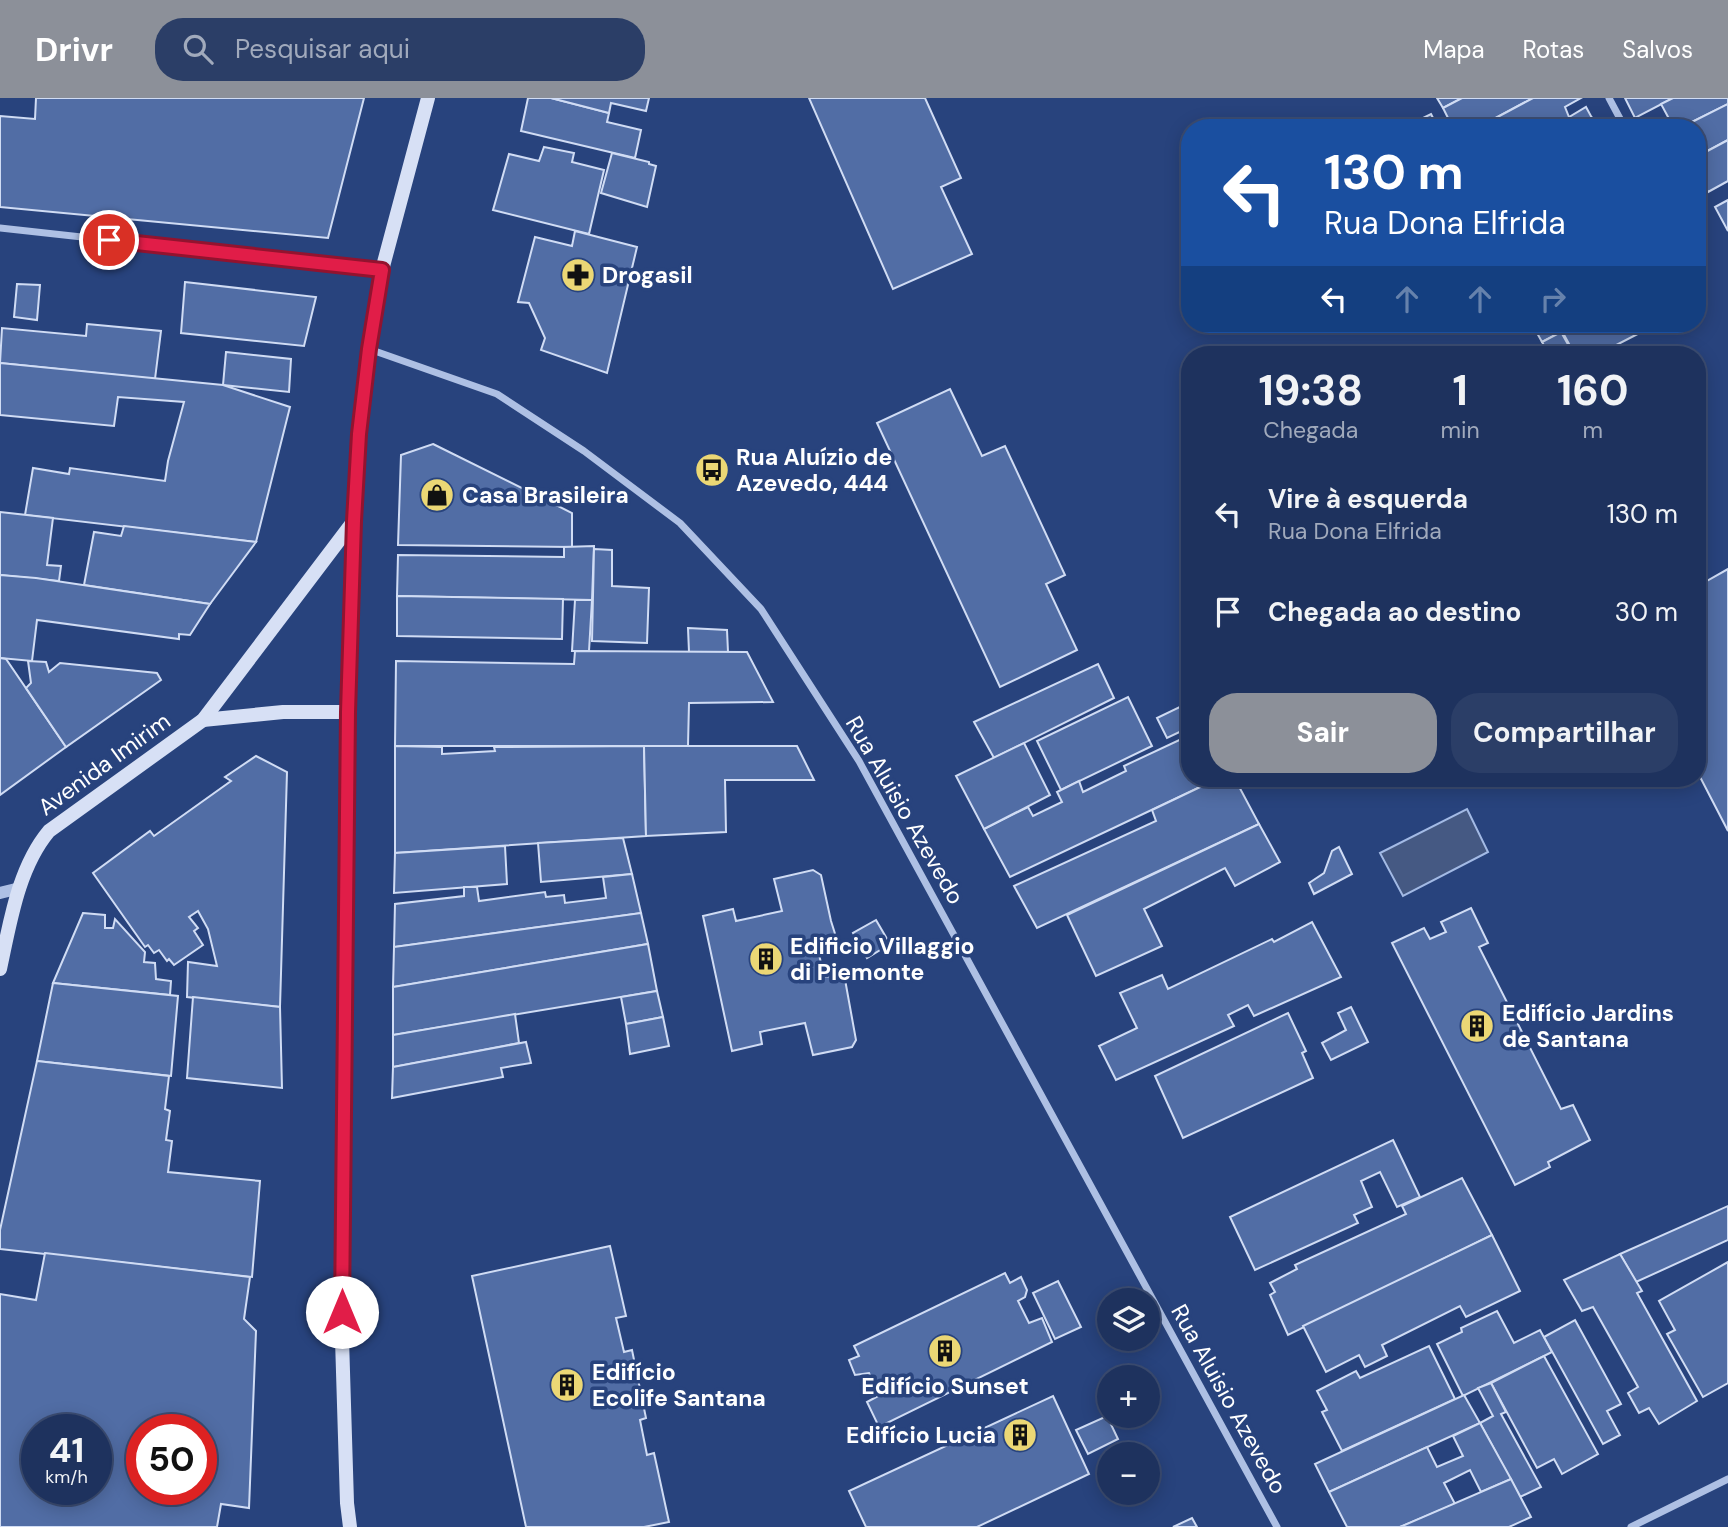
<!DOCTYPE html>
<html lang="pt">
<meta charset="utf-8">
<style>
body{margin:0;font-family:"DM Sans",sans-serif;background:#2b3e67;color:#f1f3f6;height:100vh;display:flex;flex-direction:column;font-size:26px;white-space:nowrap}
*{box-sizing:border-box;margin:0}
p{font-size:23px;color:#a1aabc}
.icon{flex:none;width:38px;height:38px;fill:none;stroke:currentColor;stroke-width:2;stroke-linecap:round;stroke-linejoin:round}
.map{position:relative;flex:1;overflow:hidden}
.panel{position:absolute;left:1181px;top:248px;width:525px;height:441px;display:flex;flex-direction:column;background:#1e325e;border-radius:28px;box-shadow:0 4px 18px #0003,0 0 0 2px #3c4d73}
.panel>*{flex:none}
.hud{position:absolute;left:1181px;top:21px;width:525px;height:214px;border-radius:28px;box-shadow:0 4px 18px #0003,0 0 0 2px #3c4d73;background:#1a4fa0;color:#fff;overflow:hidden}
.tools{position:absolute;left:1097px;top:1190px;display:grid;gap:14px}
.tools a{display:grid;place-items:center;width:63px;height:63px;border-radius:50%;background:#1e325e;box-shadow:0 4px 18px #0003,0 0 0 2px #3c4d73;font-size:35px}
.speed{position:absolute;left:21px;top:1316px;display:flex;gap:14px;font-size:35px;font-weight:700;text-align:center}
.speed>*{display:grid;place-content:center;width:91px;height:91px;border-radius:50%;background:#1e325e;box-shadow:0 4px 18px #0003,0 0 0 2px #3c4d73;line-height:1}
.speed small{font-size:18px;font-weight:400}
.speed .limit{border:10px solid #d22;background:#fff;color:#111}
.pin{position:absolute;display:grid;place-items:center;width:60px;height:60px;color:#fff;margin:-30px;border:4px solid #fff;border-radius:50%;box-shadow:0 2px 7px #0007}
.me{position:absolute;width:77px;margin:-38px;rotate:0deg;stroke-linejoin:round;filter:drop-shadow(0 0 5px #0008)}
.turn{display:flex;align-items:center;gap:24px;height:147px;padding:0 28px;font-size:32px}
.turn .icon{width:91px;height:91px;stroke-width:2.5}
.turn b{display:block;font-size:49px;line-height:60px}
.lanes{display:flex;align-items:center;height:66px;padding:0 28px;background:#0003;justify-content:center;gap:35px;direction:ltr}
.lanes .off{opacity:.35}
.eta{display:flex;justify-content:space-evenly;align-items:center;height:119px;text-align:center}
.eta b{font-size:42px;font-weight:700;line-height:49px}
.primary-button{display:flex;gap:14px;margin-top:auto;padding:14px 28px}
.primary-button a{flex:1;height:80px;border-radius:28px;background:#8c9099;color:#fff;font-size:28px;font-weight:700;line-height:80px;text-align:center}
.primary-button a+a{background:#2b3e67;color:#f1f3f6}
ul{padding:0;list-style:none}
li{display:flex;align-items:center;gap:21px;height:98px;padding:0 28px}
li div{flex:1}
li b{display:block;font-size:26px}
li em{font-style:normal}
header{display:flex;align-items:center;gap:42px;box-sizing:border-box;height:98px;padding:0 35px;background:#8c9099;color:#fff}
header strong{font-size:33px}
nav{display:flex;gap:38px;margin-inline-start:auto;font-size:24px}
.search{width:490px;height:63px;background:#2b3e67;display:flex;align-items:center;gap:18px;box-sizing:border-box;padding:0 24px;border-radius:28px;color:#a1aabc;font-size:26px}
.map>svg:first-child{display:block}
.water{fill:#455983;stroke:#a3bae5;stroke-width:2}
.building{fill:#516da5;stroke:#d0dcf4;stroke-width:2;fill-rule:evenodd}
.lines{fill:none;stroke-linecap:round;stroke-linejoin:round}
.minor{stroke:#aec0e4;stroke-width:7}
.tertiary{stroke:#aec0e4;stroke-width:12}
.secondary{stroke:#d7e0f5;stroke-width:14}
.route-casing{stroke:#92132f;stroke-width:18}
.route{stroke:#e11d48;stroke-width:12}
.labels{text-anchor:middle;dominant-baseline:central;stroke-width:7;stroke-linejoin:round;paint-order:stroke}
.poi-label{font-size:23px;font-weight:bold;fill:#fff;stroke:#28437d;text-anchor:start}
.street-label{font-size:23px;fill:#fff;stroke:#28437d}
</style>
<header>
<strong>Drivr</strong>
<div class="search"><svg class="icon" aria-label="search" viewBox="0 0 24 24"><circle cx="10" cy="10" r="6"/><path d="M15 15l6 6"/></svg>Pesquisar aqui</div>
<nav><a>Mapa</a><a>Rotas</a><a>Salvos</a></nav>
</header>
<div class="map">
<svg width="1728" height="1429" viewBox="0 0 1728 1429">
<rect width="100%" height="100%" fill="#28437d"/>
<polygon class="water" points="1467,711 1488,754 1403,798 1380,755"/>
<g class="building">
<polygon points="36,0 364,0 328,140 0,109 0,18 35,21"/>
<polygon points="528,0 551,0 609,15 607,24 641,32 635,60 521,33"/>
<polygon points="551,0 649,0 646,13 611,5 609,15"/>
<polygon points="809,0 925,0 961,80 941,89 972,156 893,191"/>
<polygon points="1437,0 1462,0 1443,10"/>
<polygon points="1462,0 1533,0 1477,30 1453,30 1443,10"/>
<polygon points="1533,0 1581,0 1565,9 1569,19 1586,9 1592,20 1574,30 1477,30"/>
<polygon points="1625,0 1673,0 1635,20"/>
<polygon points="1673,0 1728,0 1728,6 1680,30 1674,30 1661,6"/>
<polygon points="1728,6 1728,42 1698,58 1698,30 1680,30"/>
<polygon points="1431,16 1438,30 1428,30 1423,20"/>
<polygon points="1592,20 1597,30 1574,30"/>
<polygon points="1728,42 1728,83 1708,94 1698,74 1698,58"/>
<polygon points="544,49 574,55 572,64 604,72 589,136 493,112 509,56 539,63"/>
<polygon points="612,55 649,64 649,66 656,68 647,109 601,95"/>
<polygon points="1728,102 1728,133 1715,109"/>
<polygon points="575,133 637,149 607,275 541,252 545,240 529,205 518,204 535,139 572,148"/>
<polygon points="185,184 316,199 304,248 181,235"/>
<polygon points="17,186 40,187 37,222 14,219"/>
<polygon points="87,226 161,233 155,281 0,265 2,230 86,238"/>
<polygon points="1532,226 1557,226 1561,234 1542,244"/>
<polygon points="1576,226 1657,226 1597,257 1575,257 1562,233"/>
<polygon points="1561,234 1574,257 1550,257 1542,244"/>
<polygon points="226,254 291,261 289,294 223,287"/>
<polygon points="0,265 223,287 290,309 256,444 25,417 33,370 69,376 70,370 165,383 168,363 184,304 118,299 114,328 0,317"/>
<polygon points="950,291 982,358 1005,348 1065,477 1046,486 1077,552 1000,589 877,325"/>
<polygon points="433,346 572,415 572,449 398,447 401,357"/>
<polygon points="0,414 53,420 47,467 61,468 59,483 0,477"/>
<polygon points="124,428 256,444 210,506 84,487 94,434 121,438"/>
<polygon points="594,448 592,502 397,498 398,457 564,459 564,449"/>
<polygon points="594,451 612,452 612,488 649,490 647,545 592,543"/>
<polygon points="1728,471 1728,733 1698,675 1698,488"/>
<polygon points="0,477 36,480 210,506 190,537 179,536 179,541 37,522 32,563 0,560"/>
<polygon points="397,498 563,501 562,541 397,538"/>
<polygon points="575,502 592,502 589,553 572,553"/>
<polygon points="688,530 727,532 728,554 689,554"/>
<polygon points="575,553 747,554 773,604 689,605 688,648 395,648 396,563 574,566"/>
<polygon points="0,560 6,561 66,649 0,697"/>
<polygon points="28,563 46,564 49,574 60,565 157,575 161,582 66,649 26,590 31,585"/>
<polygon points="1098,566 1114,600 994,660 974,624"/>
<polygon points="1128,599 1152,648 1061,692 1037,643"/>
<polygon points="1190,604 1190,629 1167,640 1157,620"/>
<polygon points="1190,629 1190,681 1217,681 1010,779 984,731 1028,709 1033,718 1062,704 1057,694 1079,683 1083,694 1126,673 1124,668 1188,638 1185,632"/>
<polygon points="1024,645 1050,697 984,731 956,678"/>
<polygon points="395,648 442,649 442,656 495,653 494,649 644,648 646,738 395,755"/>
<polygon points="644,648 797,648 814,682 725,682 726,734 646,738"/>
<polygon points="256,658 287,674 280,909 187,899 188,864 217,868 208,831 198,813 189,819 198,830 194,833 203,847 174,867 169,861 167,863 159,852 154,855 148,847 145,849 93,775 150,733 154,738 231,683 225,679"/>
<polygon points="1217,681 1235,681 1259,726 1037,830 1014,788 1156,723 1152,712"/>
<polygon points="1259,726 1280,764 1235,788 1225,770 1144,811 1162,848 1096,878 1067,817"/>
<polygon points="623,740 632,776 541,784 538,745"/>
<polygon points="505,748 507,786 394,795 395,755"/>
<polygon points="1339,749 1352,776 1314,796 1309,785 1324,775 1332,753"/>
<polygon points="813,772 821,777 831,823 837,842 817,847 824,879 844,876 856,942 852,949 813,957 805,925 760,934 762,946 732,953 703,818 733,811 736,823 782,813 774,781"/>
<polygon points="632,776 641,815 394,849 395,806 464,798 464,789 477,789 479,803 545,794 546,799 564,797 565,805 606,800 603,779"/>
<polygon points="1471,810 1488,845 1479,849 1561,1011 1573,1007 1590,1042 1548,1064 1550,1069 1515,1087 1392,845 1424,830 1430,841 1446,834 1441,824"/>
<polygon points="83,815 105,817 105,830 113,830 115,821 145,854 144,864 155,865 156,881 171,883 170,897 53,885"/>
<polygon points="641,815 648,846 393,889 394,849"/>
<polygon points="876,822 890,846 867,860 853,835"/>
<polygon points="1312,824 1341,879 1254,918 1248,907 1228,917 1234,928 1116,982 1099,948 1137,930 1120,895 1162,877 1168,891 1272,841 1274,844"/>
<polygon points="648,846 657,893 393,937 393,889"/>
<polygon points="53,885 178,898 171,978 37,963"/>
<polygon points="657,893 663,919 626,926 621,899"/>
<polygon points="193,899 280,909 282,990 187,980"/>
<polygon points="1351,909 1368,944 1331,962 1322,945 1346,932 1338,915"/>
<polygon points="1288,915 1306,953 1302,955 1313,980 1183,1040 1155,978"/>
<polygon points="515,916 519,945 393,969 393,937"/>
<polygon points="663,919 669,948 630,956 626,926"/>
<polygon points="526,944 531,965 501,970 503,979 392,1000 393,969"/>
<polygon points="37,963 169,978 165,1011 170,1013 166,1042 172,1043 168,1074 260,1083 252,1179 0,1151 0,1132"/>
<polygon points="1393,1042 1420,1099 1397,1109 1380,1074 1361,1083 1372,1109 1354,1117 1358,1125 1255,1172 1230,1119"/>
<polygon points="1462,1080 1492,1137 1288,1237 1270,1197 1275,1194 1270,1185 1297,1171 1295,1167 1406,1116 1402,1108"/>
<polygon points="1728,1108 1728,1142 1636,1184 1620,1156"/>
<polygon points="1492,1137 1520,1193 1466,1219 1460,1208 1382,1247 1387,1258 1365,1269 1359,1257 1326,1274 1303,1228"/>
<polygon points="610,1148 626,1218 616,1220 624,1254 632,1252 646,1320 640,1322 647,1357 654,1355 669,1424 644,1429 526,1429 472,1178"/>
<path d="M 45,1155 L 250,1179 L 244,1221 L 256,1233 L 249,1410 L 221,1406 L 217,1429 L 0,1429 L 0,1196 L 36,1202 ZM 37,1332 L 96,1332 L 96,1391 L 37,1391 ZM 142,1332 L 201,1332 L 201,1391 L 142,1391 Z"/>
<polygon points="1620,1156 1642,1193 1637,1195 1697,1303 1659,1326 1649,1310 1639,1315 1628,1295 1638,1289 1593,1209 1582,1213 1564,1182"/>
<polygon points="1728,1164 1728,1285 1703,1299 1667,1236 1675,1232 1659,1203"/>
<polygon points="1005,1175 1010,1185 1021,1179 1027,1192 1025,1199 1018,1203 1029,1225 1042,1220 1052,1244 879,1329 867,1304 880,1297 869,1275 855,1277 849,1262 859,1258 854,1248"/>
<polygon points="1058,1183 1081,1229 1055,1241 1033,1195"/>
<polygon points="1497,1213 1514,1245 1540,1232 1552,1254 1463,1298 1437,1246 1462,1234 1461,1230"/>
<polygon points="1575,1222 1621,1306 1607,1313 1620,1337 1603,1346 1544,1239"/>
<polygon points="1429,1248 1455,1301 1342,1353 1322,1314 1327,1312 1317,1293 1356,1273 1360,1280"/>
<polygon points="1544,1258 1598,1356 1562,1376 1554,1361 1537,1370 1491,1285"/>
<polygon points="1491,1285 1506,1314 1501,1316 1541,1389 1520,1399 1480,1325 1493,1318 1478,1290"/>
<polygon points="1464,1297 1480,1325 1329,1394 1315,1366"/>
<polygon points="1053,1298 1089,1376 977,1429 866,1429 849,1393"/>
<polygon points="1107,1318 1118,1341 1088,1356 1076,1332"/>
<polygon points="1480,1325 1511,1381 1481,1394 1470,1372 1444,1385 1455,1406 1400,1429 1347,1429 1329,1394 1427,1349 1437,1369 1463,1358 1453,1338"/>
<polygon points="1511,1381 1531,1419 1509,1429 1400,1429"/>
<polygon points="1192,1420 1197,1429 1173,1429"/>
</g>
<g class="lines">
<g class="minor">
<polyline points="1609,0 1625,30"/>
<polyline points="0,130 382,172"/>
<polyline points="369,251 497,296 584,353 680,425 761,511 859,663 1277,1429"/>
<polyline points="1631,1429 1728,1381"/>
</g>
<polyline class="tertiary" points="0,795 20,790"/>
<g class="secondary">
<polyline points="203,622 283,614 348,614"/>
<path d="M 0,871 C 10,825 18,770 49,733 L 203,622 L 353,424"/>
<polyline points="350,1429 347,1405 342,1241 343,1032 348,614 354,423 359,336 369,251 382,172 428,0"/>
</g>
</g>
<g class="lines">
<g class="route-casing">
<polyline id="route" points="109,142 382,172 369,251 359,336 354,423 348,614 342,1214"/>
</g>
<use href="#route" class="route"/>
</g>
<defs>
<g id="pharmacy-disc" transform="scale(1.75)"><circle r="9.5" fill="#ebd775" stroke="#28437d"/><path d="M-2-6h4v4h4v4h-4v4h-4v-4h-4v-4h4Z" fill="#111"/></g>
<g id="bus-disc" transform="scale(1.75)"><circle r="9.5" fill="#ebd775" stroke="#28437d"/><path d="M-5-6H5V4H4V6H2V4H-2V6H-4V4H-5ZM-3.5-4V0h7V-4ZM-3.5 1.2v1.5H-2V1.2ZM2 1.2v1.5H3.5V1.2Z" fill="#111"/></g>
<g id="shop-disc" transform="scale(1.75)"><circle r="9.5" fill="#ebd775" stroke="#28437d"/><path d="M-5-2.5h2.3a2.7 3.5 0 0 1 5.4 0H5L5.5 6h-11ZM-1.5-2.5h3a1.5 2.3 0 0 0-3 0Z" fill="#111"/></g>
<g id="building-disc" transform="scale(1.75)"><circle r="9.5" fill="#ebd775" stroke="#28437d"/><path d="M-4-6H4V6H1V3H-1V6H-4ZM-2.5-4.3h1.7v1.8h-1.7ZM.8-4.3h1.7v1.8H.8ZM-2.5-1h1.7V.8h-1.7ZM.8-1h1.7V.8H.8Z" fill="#111"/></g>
</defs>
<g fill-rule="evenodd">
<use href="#pharmacy-disc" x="578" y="177"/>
<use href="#bus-disc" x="712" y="372"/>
<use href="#shop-disc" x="437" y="397"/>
<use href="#building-disc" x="766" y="861"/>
<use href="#building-disc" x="1477" y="928"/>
<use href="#building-disc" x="945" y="1253"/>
<use href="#building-disc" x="567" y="1287"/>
<use href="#building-disc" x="1020" y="1337"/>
</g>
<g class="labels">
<g class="poi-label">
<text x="602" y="177">Drogasil</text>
<text x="736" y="359">Rua Aluízio de<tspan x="736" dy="26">Azevedo, 444</tspan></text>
<text x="462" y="397">Casa Brasileira</text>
<text x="790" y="848">Edificio Villaggio<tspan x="790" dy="26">di Piemonte</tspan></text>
<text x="1502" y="915">Edifício Jardins<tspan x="1502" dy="26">de Santana</tspan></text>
<text x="592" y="1274">Edifício<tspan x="592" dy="26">Ecolife Santana</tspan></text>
<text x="945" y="1288" text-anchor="middle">Edifício Sunset</text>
<text x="996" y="1337" text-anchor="end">Edifício Lucia</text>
</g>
<g class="street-label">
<text transform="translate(104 666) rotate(-36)">Avenida Imirim</text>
<text transform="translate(905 712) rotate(60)">Rua Aluisio Azevedo</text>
<text transform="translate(1229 1301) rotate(61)">Rua Aluisio Azevedo</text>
</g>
</g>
</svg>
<div class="tools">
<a><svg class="icon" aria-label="layers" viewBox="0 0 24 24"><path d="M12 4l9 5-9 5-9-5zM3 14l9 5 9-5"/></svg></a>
<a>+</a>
<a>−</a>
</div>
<div class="speed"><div>41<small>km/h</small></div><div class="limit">50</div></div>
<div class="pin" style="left:109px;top:142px;background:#d93025"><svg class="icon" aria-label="arrive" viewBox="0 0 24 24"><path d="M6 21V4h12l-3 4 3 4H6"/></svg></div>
<svg class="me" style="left:342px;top:1214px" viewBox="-20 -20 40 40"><circle r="19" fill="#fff"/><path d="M0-13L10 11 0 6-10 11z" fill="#e11d48"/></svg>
<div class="hud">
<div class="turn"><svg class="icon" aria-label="left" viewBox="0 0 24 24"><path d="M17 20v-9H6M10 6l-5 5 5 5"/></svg><div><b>130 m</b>Rua Dona Elfrida</div></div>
<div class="lanes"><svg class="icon" aria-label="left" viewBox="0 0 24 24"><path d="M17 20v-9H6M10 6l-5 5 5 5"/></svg><svg class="icon off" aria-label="ahead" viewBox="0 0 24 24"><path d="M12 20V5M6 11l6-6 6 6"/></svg><svg class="icon off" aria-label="ahead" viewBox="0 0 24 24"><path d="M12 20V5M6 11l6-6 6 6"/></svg><svg class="icon off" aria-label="right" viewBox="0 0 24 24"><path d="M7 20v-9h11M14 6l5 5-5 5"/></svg></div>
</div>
<section class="panel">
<div class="eta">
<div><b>19:38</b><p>Chegada</p></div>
<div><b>1</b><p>min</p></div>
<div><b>160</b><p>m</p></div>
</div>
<ul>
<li><svg class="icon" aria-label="left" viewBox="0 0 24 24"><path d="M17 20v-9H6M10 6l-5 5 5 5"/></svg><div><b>Vire à esquerda</b><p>Rua Dona Elfrida</p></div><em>130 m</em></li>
<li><svg class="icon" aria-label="arrive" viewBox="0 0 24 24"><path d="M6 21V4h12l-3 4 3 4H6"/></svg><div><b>Chegada ao destino</b></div><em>30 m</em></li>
</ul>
<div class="primary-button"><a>Sair</a><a>Compartilhar</a></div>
</section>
</div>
